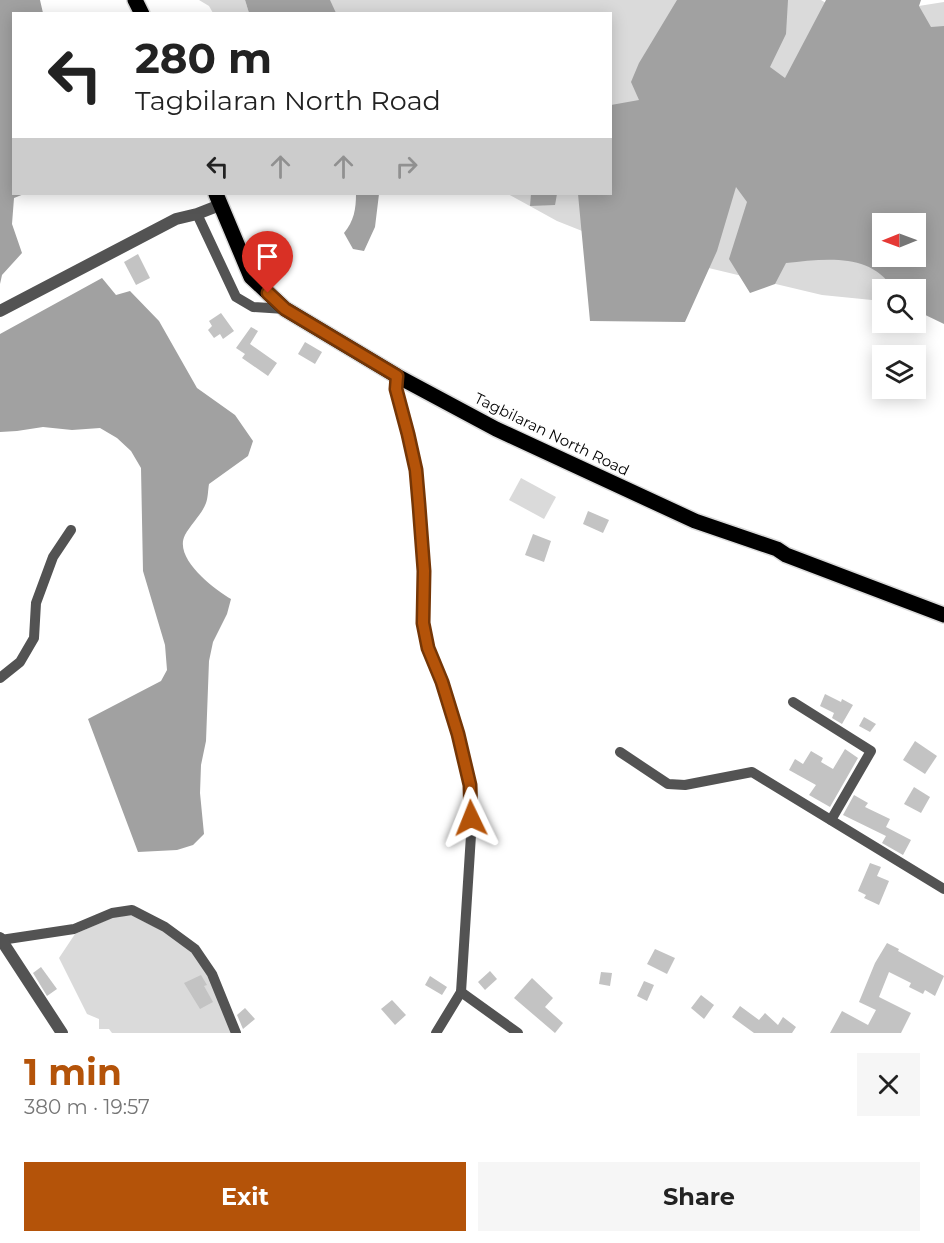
<!DOCTYPE html>
<meta charset="utf-8">
<style>
body{margin:0;font-family:Montserrat,sans-serif;background:#f6f6f6;color:#222;height:100vh;display:flex;flex-direction:column;font-size:22px;white-space:nowrap}
*{box-sizing:border-box;margin:0}
p{font-size:20px;color:#767676}
.icon{flex:none;width:33px;height:33px;fill:none;stroke:currentColor;stroke-width:2;stroke-linecap:round;stroke-linejoin:round}
.map{position:relative;height:1033px;overflow:hidden}
.sheet{display:flex;flex-direction:column;background:#fff;flex:1}
.sheet>*{flex:none}
.guide{position:absolute;left:12px;top:12px;width:600px;height:183px;border-radius:0px;box-shadow:0 3px 15px #0003;background:#fff;color:#222;overflow:hidden}
.needle{width:39px;rotate:269deg}
.tools{position:absolute;left:872px;top:213px;display:grid;gap:12px}
.tools a{display:grid;place-items:center;width:54px;height:54px;border-radius:0px;background:#fff;box-shadow:0 3px 15px #0003;font-size:30px}
.pin{position:absolute;display:grid;place-items:center;width:51px;height:51px;color:#fff;margin:-62px -26px;border-radius:50% 50% 50% 0;rotate:-45deg;box-shadow:0 0 6px #0007}
.pin .icon{rotate:45deg}
.me{position:absolute;width:66px;margin:-33px;rotate:358deg;stroke-linejoin:round;filter:drop-shadow(0 0 4px #0008)}
.turn{display:flex;align-items:center;gap:21px;height:126px;padding:0 24px;font-size:27px}
.turn .icon{width:78px;height:78px;stroke-width:2.5}
.turn b{display:block;font-size:42px;line-height:51px}
.lanes{display:flex;align-items:center;height:57px;padding:0 24px;background:#0003;justify-content:center;gap:30px;direction:ltr}
.lanes .off{opacity:.35}
.round{display:grid;place-items:center;flex:none;width:63px;height:63px;border-radius:0px;background:#f6f6f6}
.head{display:flex;align-items:center;justify-content:space-between;height:102px;padding:0 24px}
h1{font-size:36px;font-weight:700;line-height:45px;color:#b45309}
.action{display:flex;gap:12px;margin-top:auto;padding:12px 24px}
.action a{flex:1;height:69px;border-radius:0px;background:#b45309;color:#fff;font-size:24px;font-weight:700;line-height:69px;text-align:center}
.action a+a{background:#f6f6f6;color:#222}
.map>svg:first-child{display:block}
.green{fill:#dadada;fill-rule:evenodd}
.water{fill:#a1a1a1;fill-rule:evenodd}
.building{fill:#c3c3c3}
.lines{fill:none;stroke-linecap:round;stroke-linejoin:round}
.primary-casing{stroke:#dbdbdb;stroke-width:18}
.minor{stroke:#535353;stroke-width:10}
.tertiary{stroke:#535353;stroke-width:12}
.primary{stroke:#000;stroke-width:15}
.route-casing{stroke:#753606;stroke-width:15}
.route{stroke:#b45309;stroke-width:10}
.labels{text-anchor:middle;dominant-baseline:central;stroke-width:5;stroke-linejoin:round;paint-order:stroke}
.street-label{font-size:15px;fill:#000;stroke:#fff}
</style>
<div class="map">
<svg width="944" height="1033" viewBox="0 0 944 1033">
<rect width="100%" height="100%" fill="#fff"/>
<g class="green">
<polygon points="199,0 245,0 249,13 213,13 209,6"/>
<path d="M 310,0 L 821,0 L 849,17 L 944,2 L 944,308 L 915,290 L 882,290 L 882,301 L 822,295 L 625,248 L 557,221 L 508,194 L 610,194 L 610,14 L 318,14 ZM 882,224 L 915,224 L 915,256 L 882,256 Z"/>
<polygon points="521,478 556,497 544,519 509,500"/>
<path d="M 131,915 C 152,926 176,936 192,952 C 212,972 221,1007 232,1033 L 112,1033 L 109,1029 L 99,1029 L 99,1019 L 87,1014 L 59,958 L 75,934 L 114,917 Z"/>
</g>
<g class="water">
<polygon points="0,0 40,0 43,13 14,14 14,194 24,194 14,198 12,224 22,253 2,275 0,284"/>
<polygon points="245,0 330,0 336,13 249,13"/>
<path d="M 677,0 L 788,0 L 786,34 L 770,67 L 785,78 L 826,0 L 921,0 L 919,6 L 931,27 L 944,26 L 944,324 L 915,310 L 915,290 L 893,289 C 871,252 824,259 786,263 L 775,284 L 750,293 L 729,259 L 747,202 L 736,187 L 717,251 L 685,322 L 590,321 L 578,194 L 610,194 L 611,105 L 639,100 L 631,82 L 639,63 ZM 882,224 L 915,224 L 915,256 L 882,256 Z"/>
<path d="M 356,194 L 379,194 L 375,227 L 364,251 L 353,249 L 344,233 C 354,221 356,209 356,194 Z"/>
<polygon points="531,194 557,194 555,205 530,206"/>
<path d="M 102,278 L 116,295 L 130,291 L 159,321 L 197,388 L 235,415 L 253,441 L 248,456 L 209,484 C 208,490 208,498 206,503 C 202,514 191,524 185,535 C 173,558 214,589 231,599 L 227,614 L 213,642 L 209,661 L 206,741 L 201,765 L 200,793 L 204,834 L 193,845 L 177,850 L 138,852 L 88,719 L 161,681 L 167,670 L 165,645 L 143,571 L 141,468 L 131,451 L 117,438 L 100,428 L 72,430 L 43,427 L 17,431 L 0,432 L 0,334 Z"/>
</g>
<g class="building">
<polygon points="138,254 150,278 136,285 124,262"/>
<polygon points="221,313 234,331 223,339 220,334 214,338 208,330 212,326 209,321"/>
<polygon points="251,327 258,331 250,344 277,363 268,376 242,358 245,354 236,348"/>
<polygon points="305,342 322,352 315,364 298,354"/>
<polygon points="588,511 609,520 603,533 583,524"/>
<polygon points="533,534 551,541 544,562 525,555"/>
<polygon points="825,694 841,702 842,699 853,705 842,724 832,718 834,713 820,706"/>
<polygon points="864,717 876,724 870,732 859,726"/>
<polygon points="915,741 937,756 925,774 903,760"/>
<polygon points="845,749 858,758 830,807 809,795 816,785 789,770 795,759 803,764 811,751 823,758 821,762 833,769"/>
<polygon points="914,787 930,797 921,813 904,804"/>
<polygon points="854,795 868,803 865,807 890,819 886,827 911,840 903,855 882,843 886,836 843,815"/>
<polygon points="870,863 881,867 877,876 889,881 879,905 864,898 866,895 858,891"/>
<polygon points="887,943 899,949 898,951 944,976 935,996 925,990 923,994 909,987 911,983 889,972 879,997 911,1013 901,1033 830,1033 842,1011 868,1025 876,1010 859,1002 875,963"/>
<polygon points="655,949 675,958 667,974 647,964"/>
<polygon points="41,967 57,989 47,996 33,973"/>
<polygon points="490,971 497,979 485,990 478,982"/>
<polygon points="601,972 612,973 610,986 599,984"/>
<polygon points="201,975 207,985 204,986 213,1002 200,1009 184,983"/>
<polygon points="430,976 447,987 442,995 425,985"/>
<polygon points="532,978 553,998 545,1007 563,1023 555,1033 514,998"/>
<polygon points="644,981 654,985 647,1001 637,996"/>
<polygon points="701,995 714,1005 704,1019 691,1008"/>
<polygon points="392,1000 406,1015 395,1025 381,1009"/>
<polygon points="740,1006 759,1020 765,1013 778,1025 783,1017 796,1027 792,1033 754,1033 732,1017"/>
<polygon points="245,1008 255,1019 243,1029 237,1015"/>
</g>
<g class="lines">
<g class="primary-casing">
<g id="primary">
<polyline points="135,0 142,14"/>
<polyline points="216,194 251,277 285,309 397,376 496,429 695,521 777,549 786,555 944,615"/>
</g>
</g>
<g class="minor">
<polyline points="197,214 236,297 253,307 285,309"/>
<polyline points="397,376 396,389 408,434 416,470 419,505 424,571 423,623 428,648 442,682 458,734 470,785 471,835 461,992 436,1033"/>
<polyline points="0,678 20,662 34,638 36,603 53,557 71,530"/>
<polyline points="793,702 871,751 831,820"/>
<polyline points="620,752 668,784 685,785 752,772 944,889"/>
<polyline points="1,940 74,929 112,913 132,910 165,927 195,949 212,974 236,1033"/>
<polyline points="461,992 518,1033"/>
</g>
<g class="tertiary">
<polyline points="0,311 176,219 197,214 220,205"/>
<polyline points="0,938 62,1033"/>
</g>
<use href="#primary" class="primary"/>
</g>
<g class="lines">
<g class="route-casing">
<polyline id="route" points="268,293 285,309 397,376 396,389 408,434 416,470 419,505 424,571 423,623 428,648 442,682 458,734 470,785 471,818"/>
</g>
<use href="#route" class="route"/>
</g>
<g class="labels">
<g class="street-label">
<text transform="translate(552 434) rotate(26)">Tagbilaran North Road</text>
</g>
</g>
</svg>
<div class="tools">
<a><svg class="needle" viewBox="-14 -14 28 28"><path d="M0-13l5 13h-10z" fill="#e53935"/><path d="M0 13l5-13h-10z" fill="#767676"/></svg></a>
<a><svg class="icon" aria-label="search" viewBox="0 0 24 24"><circle cx="10" cy="10" r="6"/><path d="M15 15l6 6"/></svg></a>
<a><svg class="icon" aria-label="layers" viewBox="0 0 24 24"><path d="M12 4l9 5-9 5-9-5zM3 14l9 5 9-5"/></svg></a>
</div>
<div class="pin" style="left:268px;top:293px;background:#d93025"><svg class="icon" aria-label="arrive" viewBox="0 0 24 24"><path d="M6 21V4h12l-3 4 3 4H6"/></svg></div>
<svg class="me" style="left:471px;top:818px" viewBox="-20 -20 40 40"><path d="M0-17L14 15 0 8-14 15z" fill="#b45309" stroke="#fff" stroke-width="4"/></svg>
<div class="guide">
<div class="turn"><svg class="icon" aria-label="left" viewBox="0 0 24 24"><path d="M17 20v-9H6M10 6l-5 5 5 5"/></svg><div><b>280 m</b>Tagbilaran North Road</div></div>
<div class="lanes"><svg class="icon" aria-label="left" viewBox="0 0 24 24"><path d="M17 20v-9H6M10 6l-5 5 5 5"/></svg><svg class="icon off" aria-label="ahead" viewBox="0 0 24 24"><path d="M12 20V5M6 11l6-6 6 6"/></svg><svg class="icon off" aria-label="ahead" viewBox="0 0 24 24"><path d="M12 20V5M6 11l6-6 6 6"/></svg><svg class="icon off" aria-label="right" viewBox="0 0 24 24"><path d="M7 20v-9h11M14 6l5 5-5 5"/></svg></div>
</div>
</div>
<section class="sheet">
<div class="head"><div><h1>1 min</h1><p>380 m · 19:57</p></div><a class="round"><svg class="icon" aria-label="close" viewBox="0 0 24 24"><path d="M6 6l12 12M18 6L6 18"/></svg></a></div>
<div class="action"><a>Exit</a><a>Share</a></div>
</section>
